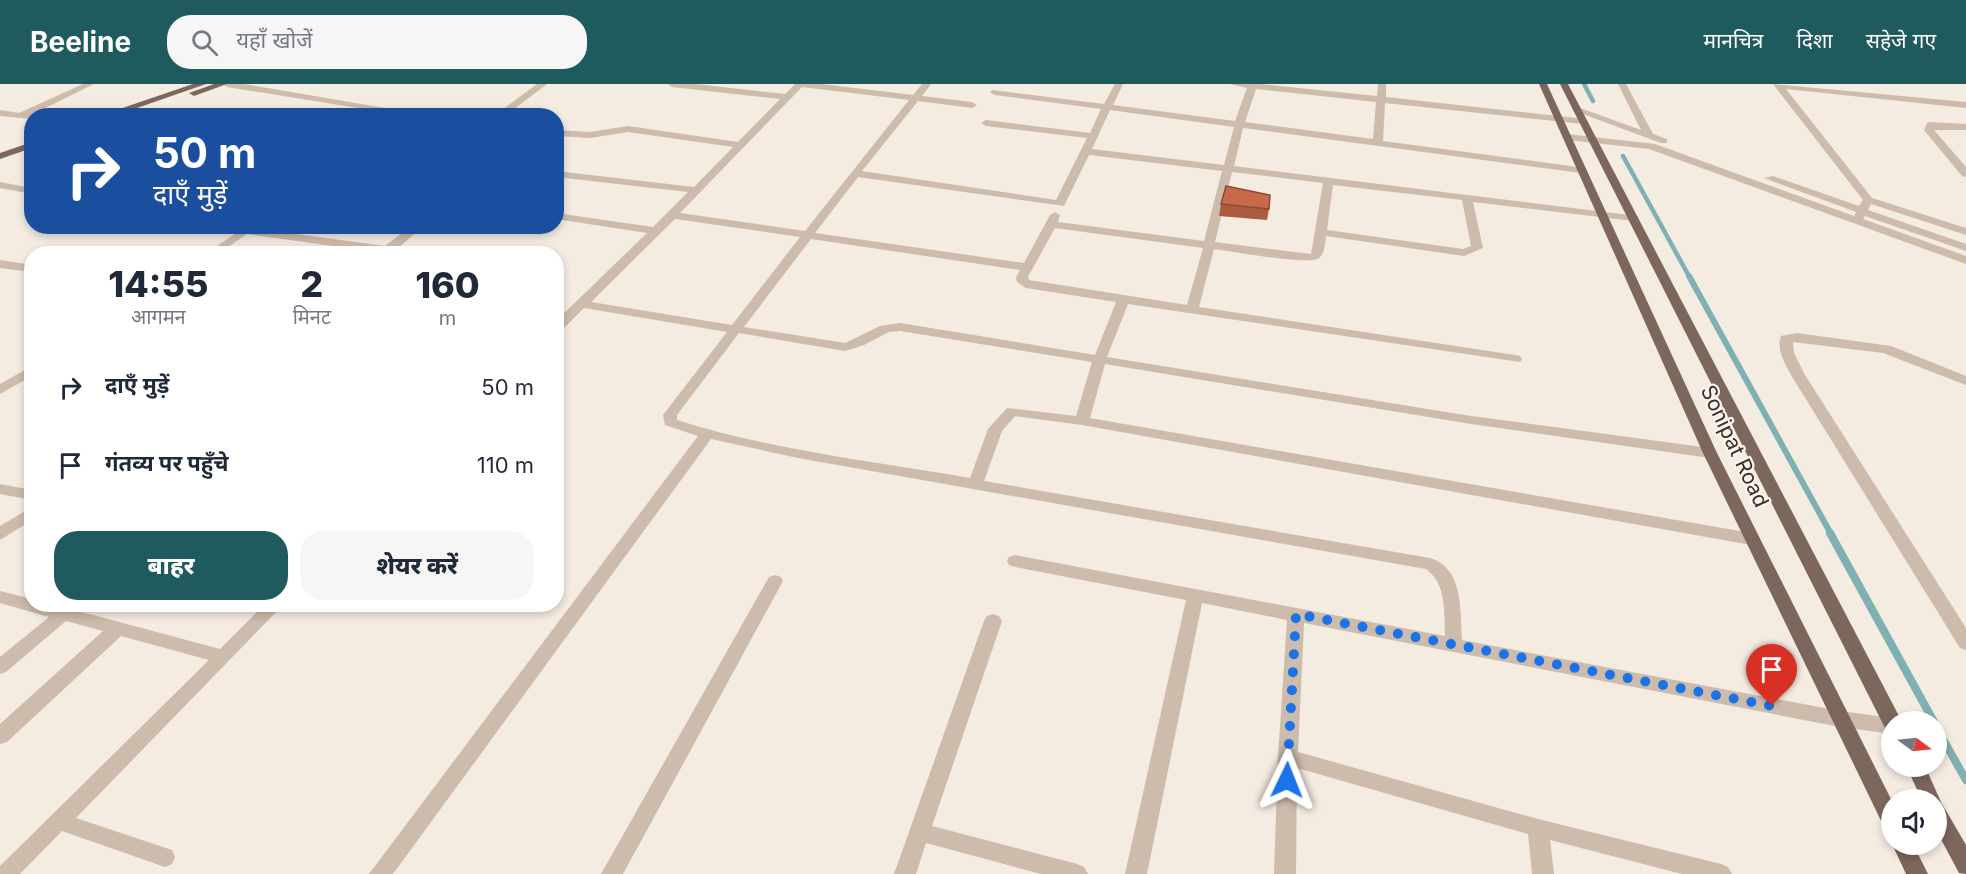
<!DOCTYPE html>
<html lang="hi">
<meta charset="utf-8">
<style>
body{margin:0;font-family:Inter,"Noto Sans Devanagari",sans-serif;background:#f6f6f7;color:#1f2937;height:100vh;display:flex;flex-direction:column;font-size:22px;white-space:nowrap}
*{box-sizing:border-box;margin:0}
p{font-size:20px;color:#747a83}
.icon{flex:none;width:33px;height:33px;fill:none;stroke:currentColor;stroke-width:2;stroke-linecap:round;stroke-linejoin:round}
.map{position:relative;flex:1;overflow:hidden}
.details{position:absolute;left:24px;top:162px;width:540px;height:366px;display:flex;flex-direction:column;background:#fff;border-radius:24px;box-shadow:0 3px 9px #0003}
.details>*{flex:none}
.guide{position:absolute;left:24px;top:24px;width:540px;height:126px;border-radius:24px;box-shadow:0 3px 9px #0003;background:#1a4fa0;color:#fff;overflow:hidden}
.needle{width:39px;rotate:105deg}
.controls{position:absolute;left:1881px;top:627px;display:grid;gap:12px}
.controls a{display:grid;place-items:center;width:66px;height:66px;border-radius:50%;background:#fff;box-shadow:0 3px 9px #0003;font-size:30px}
.pin{position:absolute;display:grid;place-items:center;width:51px;height:51px;color:#fff;margin:-62px -26px;border-radius:50% 50% 50% 0;rotate:-45deg;box-shadow:0 0 6px #0007}
.pin .icon{rotate:45deg}
.me{position:absolute;width:66px;margin:-33px;rotate:2deg;stroke-linejoin:round;filter:drop-shadow(0 0 4px #0008)}
.turn{display:flex;align-items:center;gap:21px;height:126px;padding:0 30px;font-size:27px}
.turn .icon{width:78px;height:78px;stroke-width:2.5}
.turn b{display:block;font-size:42px;line-height:51px}
.eta{display:flex;justify-content:space-evenly;align-items:center;height:102px;text-align:center}
.eta b{font-size:36px;font-weight:800;line-height:42px}
.cta{display:flex;gap:12px;margin-top:auto;padding:12px 30px}
.cta a{flex:1;height:69px;border-radius:24px;background:#1f5a5e;color:#fff;font-size:24px;font-weight:800;line-height:69px;text-align:center}
.cta a+a{background:#f6f6f7;color:#1f2937}
ul{padding:0;list-style:none}
li{display:flex;align-items:center;gap:18px;height:78px;padding:0 30px}
li div{flex:1}
li b{display:block;font-size:22px}
li em{font-style:normal}
header{display:flex;align-items:center;gap:36px;box-sizing:border-box;height:84px;padding:0 30px;background:#1f5a5e;color:#fff}
header strong{font-size:28px}
nav{display:flex;gap:33px;margin-inline-start:auto;font-size:21px}
.search{width:420px;height:54px;background:#f6f6f7;display:flex;align-items:center;gap:15px;box-sizing:border-box;padding:0 21px;border-radius:24px;color:#747a83;font-size:22px}
.map>svg:first-child{display:block}
.lines{fill:none;stroke-linecap:round;stroke-linejoin:round}
.stream-far2{stroke:#7fb0b2;stroke-width:4.5}
.stream-far1{stroke:#7fb0b2;stroke-width:6}
.stream{stroke:#7fb0b2;stroke-width:8}
.minor{fill:#cdbbac;fill-rule:evenodd}
.major{fill:#7d675c;fill-rule:evenodd}
.wall{fill:#ac5a40}
.building{fill:#c8694b;stroke:#8c4a34;stroke-width:1.5}
.route{stroke:#1a73e8;stroke-width:10;stroke-dasharray:0 18}
.labels{text-anchor:middle;dominant-baseline:central;stroke-width:4.5;stroke-linejoin:round;paint-order:stroke}
.street-label{font-size:21px;fill:#3b302b;stroke:#fbf5ee}
</style>
<header>
<strong>Beeline</strong>
<div class="search"><svg class="icon" aria-label="search" viewBox="0 0 24 24"><circle cx="10" cy="10" r="6"/><path d="M15 15l6 6"/></svg>यहाँ खोजें</div>
<nav><a>मानचित्र</a><a>दिशा</a><a>सहेजे गए</a></nav>
</header>
<div class="map">
<svg width="1966" height="790" viewBox="0 0 1966 790">
<rect width="100%" height="100%" fill="#f4ebe1"/>
<g class="lines">
<g class="stream-far2">
<polyline points="1584,0 1593,17"/>
<polyline points="1623,72 1690,194"/>
</g>
<polyline class="stream-far1" points="1689,192 1831,450"/>
<g class="stream">
<polyline points="1830,449 1934,638"/>
<polyline points="1936,643 1966,696"/>
</g>
<g class="minor">
<polygon points="83,0 94,0 31,31 32,35 0,32 0,26 19,29"/>
<polygon points="223,0 244,0 432,32 407,32 227,3"/>
<polygon points="537,0 547,0 505,32 494,32"/>
<path d="M 668,0 L 696,0 L 785,10 L 795,0 L 822,0 L 913,11 L 922,0 L 931,0 L 922,12 L 972,18 L 977,21 L 972,24 L 918,17 L 862,87 L 1056,116 L 1087,54 L 986,42 L 981,39 L 986,36 L 1090,49 L 1101,25 L 995,11 L 990,8 L 992,6 L 1104,20 L 1115,0 L 1123,0 L 1113,21 L 1235,37 L 1247,4 L 1230,0 L 1260,0 L 1377,12 L 1378,0 L 1386,0 L 1386,13 L 1586,35 L 1586,39 L 1583,40 L 1385,19 L 1383,57 L 1585,84 L 1586,86 L 1581,89 L 1243,44 L 1234,82 L 1637,132 L 1639,134 L 1633,137 L 1473,118 L 1483,164 L 1464,172 L 1326,152 C 1325,160 1325,169 1319,174 C 1310,182 1230,167 1214,165 L 1199,223 L 1515,271 L 1520,272 L 1522,275 L 1520,278 L 1128,220 L 1107,273 L 1471,332 L 1710,364 L 1717,369 L 1715,372 L 1710,374 L 1471,340 L 1105,280 L 1090,334 L 1751,449 L 1757,451 L 1759,455 L 1757,459 L 1751,461 L 1082,341 L 1015,332 L 1002,347 L 984,397 L 1430,474 C 1464,484 1460,528 1462,556 L 1840,627 L 1892,634 L 1899,638 L 1892,638 L 1892,650 L 1840,643 L 1304,539 L 1298,668 L 1538,735 L 1721,780 L 1728,783 L 1732,790 L 1682,790 L 1550,756 L 1554,790 L 1532,790 L 1528,750 L 1297,684 L 1296,790 L 1274,790 L 1278,673 L 1287,536 L 1202,519 L 1147,790 L 1125,790 L 1186,516 L 1015,483 L 1009,481 L 1007,477 L 1009,473 L 1015,471 L 1445,552 C 1444,529 1447,500 1426,485 L 798,374 L 711,355 L 393,790 L 369,790 L 698,352 L 665,341 L 663,331 L 727,248 L 584,224 L 560,248 L 556,249 L 556,237 L 647,149 L 556,135 L 556,129 L 653,143 L 688,108 L 556,93 L 556,87 L 694,103 L 733,63 L 628,48 L 590,54 L 556,52 L 556,46 L 590,48 L 628,42 L 738,58 L 780,15 L 672,3 ZM 802,3 L 909,16 L 805,147 L 680,129 ZM 1256,5 L 1376,18 L 1373,55 L 1245,38 ZM 1110,26 L 1234,43 L 1224,81 L 1092,65 ZM 1089,71 L 1222,87 L 1204,157 L 1058,138 L 1060,131 L 1055,128 L 1050,131 L 1024,179 L 815,149 L 858,93 L 1064,122 ZM 1232,88 L 1323,99 L 1311,170 L 1215,158 ZM 1333,101 L 1462,116 L 1471,162 L 1463,165 L 1327,146 ZM 675,135 L 800,153 L 732,241 L 591,218 ZM 1055,144 L 1203,164 L 1187,221 L 1029,196 L 1028,193 ZM 811,155 L 1020,186 L 1016,193 L 1017,198 L 1026,204 L 1116,218 L 1095,271 L 900,239 L 880,242 L 845,259 L 744,243 ZM 900,247 L 1092,278 L 1076,332 L 1007,324 L 988,345 L 970,394 C 872,377 771,366 677,336 L 677,331 L 739,249 L 845,267 L 864,261 L 889,248 Z"/>
<polygon points="1618,0 1626,0 1653,50 1667,55 1667,59 1661,59 1572,26 1580,24 1641,46"/>
<polygon points="1773,0 1966,18 1966,24 1786,5 1872,114 1966,144 1966,151 1871,120 1868,126 1966,160 1966,167 1865,132 1863,135 1966,172 1966,180 1649,65 1567,56 1562,53 1567,50 1655,60 1854,132 1856,128 1764,94 1773,92 1859,122 1863,116"/>
<polygon points="1930,38 1966,40 1966,46 1934,46 1966,83 1966,93 1962,92 1924,46 1927,39"/>
<polygon points="0,98 32,104 32,110 0,104"/>
<polygon points="411,142 424,142 398,164 422,170 389,170 247,150 218,170 205,170 245,143 385,162"/>
<polygon points="0,176 32,181 32,188 0,184"/>
<path d="M 1797,249 L 1891,262 L 1966,292 L 1966,301 L 1883,269 L 1793,258 L 1794,269 L 1805,291 L 1966,544 L 1966,566 L 1960,564 L 1791,291 C 1785,279 1776,266 1781,252 Z"/>
<polygon points="32,282 32,292 0,310 0,300"/>
<polygon points="0,400 32,406 32,416 0,410"/>
<polygon points="32,423 32,436 0,456 0,442"/>
<polygon points="775,491 781,493 783,497 623,790 601,790 769,493"/>
<polygon points="0,507 32,515 32,520 52,520 220,565 265,520 284,520 76,734 172,766 175,773 172,780 165,783 62,747 20,790 0,790 0,782 209,576 121,552 7,658 0,660 0,640 103,547 66,537 6,588 0,590 0,573 49,533 0,519"/>
<polygon points="993,530 999,532 1002,537 932,742 1077,780 1084,783 1088,790 1041,790 926,759 916,790 894,790 984,537 987,532"/>
</g>
<g class="major">
<polygon points="193,0 206,0 114,32 99,32"/>
<polygon points="214,0 227,0 194,12 189,9"/>
<polygon points="1539,0 1547,0 1717,369 1892,717 1892,748 1885,745 1703,369"/>
<polygon points="1560,0 1568,0 1899,632 1901,638 1892,638 1892,646 1885,644"/>
<polygon points="32,58 32,64 0,75 0,69"/>
<polygon points="1906,682 1925,682 1941,718 1966,761 1966,790 1959,789 1936,746 1936,716 1922,716"/>
<polygon points="1892,760 1913,760 1928,790 1906,790"/>
</g>
</g>
<polygon class="wall" points="1221,120 1269,125 1267,136 1219,132"/>
<polygon class="building" points="1226,102 1270,111 1269,125 1221,120"/>
<g class="lines">
<polyline class="route" points="1287,696 1296,530 1772,622"/>
</g>
<g class="labels">
<g class="street-label">
<text transform="translate(1735 362) rotate(65)">Sonipat Road</text>
</g>
</g>
</svg>
<div class="controls">
<a><svg class="needle" viewBox="-14 -14 28 28"><path d="M0-13l5 13h-10z" fill="#e53935"/><path d="M0 13l5-13h-10z" fill="#747a83"/></svg></a>
<a><svg class="icon" aria-label="sound" viewBox="0 0 24 24"><path d="M4 9h4l5-4v14l-5-4H4zM17 9q2 3 0 6"/></svg></a>
</div>
<div class="pin" style="left:1772px;top:622px;background:#d93025"><svg class="icon" aria-label="arrive" viewBox="0 0 24 24"><path d="M6 21V4h12l-3 4 3 4H6"/></svg></div>
<svg class="me" style="left:1287px;top:696px" viewBox="-20 -20 40 40"><path d="M0-17L14 15 0 8-14 15z" fill="#1a73e8" stroke="#fff" stroke-width="4"/></svg>
<div class="guide">
<div class="turn"><svg class="icon" aria-label="right" viewBox="0 0 24 24"><path d="M7 20v-9h11M14 6l5 5-5 5"/></svg><div><b>50 m</b>दाएँ मुड़ें</div></div>
</div>
<section class="details">
<div class="eta">
<div><b>14:55</b><p>आगमन</p></div>
<div><b>2</b><p>मिनट</p></div>
<div><b>160</b><p>m</p></div>
</div>
<ul>
<li><svg class="icon" aria-label="right" viewBox="0 0 24 24"><path d="M7 20v-9h11M14 6l5 5-5 5"/></svg><div><b>दाएँ मुड़ें</b></div><em>50 m</em></li>
<li><svg class="icon" aria-label="arrive" viewBox="0 0 24 24"><path d="M6 21V4h12l-3 4 3 4H6"/></svg><div><b>गंतव्य पर पहुँचे</b></div><em>110 m</em></li>
</ul>
<div class="cta"><a>बाहर</a><a>शेयर करें</a></div>
</section>
</div>
